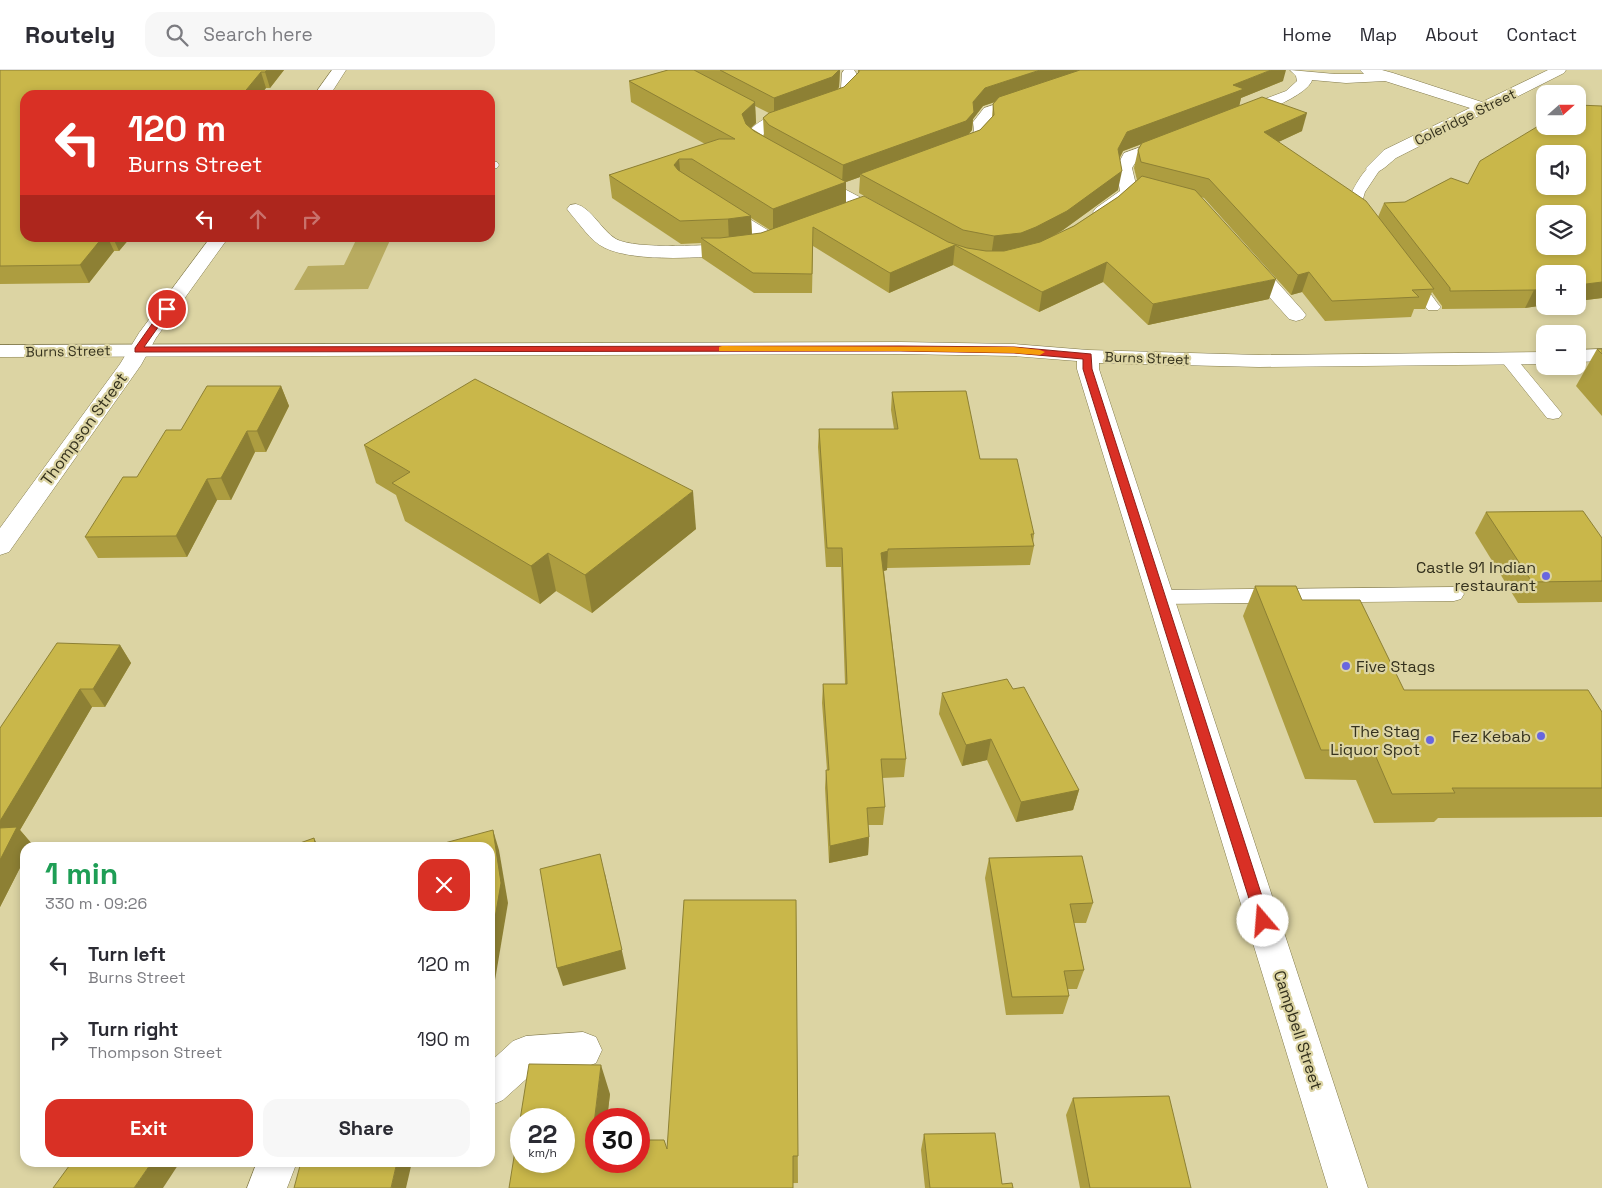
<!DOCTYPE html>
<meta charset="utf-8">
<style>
body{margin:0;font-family:"Space Grotesk",sans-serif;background:#f7f7f7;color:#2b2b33;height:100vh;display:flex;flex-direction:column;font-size:19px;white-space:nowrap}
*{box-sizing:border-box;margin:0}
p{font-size:16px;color:#7c7c81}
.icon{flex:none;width:28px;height:28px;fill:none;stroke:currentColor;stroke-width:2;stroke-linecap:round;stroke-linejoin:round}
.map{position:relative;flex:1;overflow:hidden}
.side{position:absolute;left:20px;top:772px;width:475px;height:325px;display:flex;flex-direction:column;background:#fff;border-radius:15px;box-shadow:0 2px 8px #0003}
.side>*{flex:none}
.hud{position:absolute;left:20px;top:20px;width:475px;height:152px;border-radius:15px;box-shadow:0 2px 8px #0003;background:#d93025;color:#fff;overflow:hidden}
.needle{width:32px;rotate:69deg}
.fabs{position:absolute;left:1536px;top:15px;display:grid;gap:10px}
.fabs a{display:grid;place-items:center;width:50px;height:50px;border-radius:10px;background:#fff;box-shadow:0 2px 8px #0003;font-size:25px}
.speed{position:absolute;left:510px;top:1038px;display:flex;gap:10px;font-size:25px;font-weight:700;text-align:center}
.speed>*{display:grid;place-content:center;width:65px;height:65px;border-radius:50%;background:#fff;box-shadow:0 2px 8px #0003;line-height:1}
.speed small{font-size:12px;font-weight:400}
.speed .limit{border:8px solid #d22;background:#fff;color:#111}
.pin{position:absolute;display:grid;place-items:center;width:42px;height:42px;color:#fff;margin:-21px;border:2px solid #fff;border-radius:50%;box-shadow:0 1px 5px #0007}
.me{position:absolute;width:55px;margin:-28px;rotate:342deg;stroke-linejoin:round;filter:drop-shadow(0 0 4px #0008)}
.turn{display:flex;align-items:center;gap:18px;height:105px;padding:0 25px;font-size:22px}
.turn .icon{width:65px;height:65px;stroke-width:2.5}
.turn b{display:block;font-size:35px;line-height:42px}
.lanes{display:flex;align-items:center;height:48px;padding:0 25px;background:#0003;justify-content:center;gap:25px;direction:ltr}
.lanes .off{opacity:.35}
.round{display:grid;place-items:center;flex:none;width:52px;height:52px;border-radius:15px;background:#f7f7f7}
.summary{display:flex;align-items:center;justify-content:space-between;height:85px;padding:0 25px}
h1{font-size:30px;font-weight:600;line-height:38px;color:#1e9e55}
.primary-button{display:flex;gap:10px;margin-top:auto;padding:10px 25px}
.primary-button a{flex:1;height:58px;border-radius:15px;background:#d93025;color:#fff;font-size:20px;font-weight:600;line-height:58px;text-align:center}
.primary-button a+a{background:#f7f7f7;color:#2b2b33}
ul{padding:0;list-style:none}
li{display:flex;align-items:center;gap:15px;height:75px;padding:0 25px}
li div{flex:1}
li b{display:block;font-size:19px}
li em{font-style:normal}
header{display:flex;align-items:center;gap:30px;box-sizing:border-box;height:70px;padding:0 25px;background:#fff;border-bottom:1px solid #e1e1e2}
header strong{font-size:24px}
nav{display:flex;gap:28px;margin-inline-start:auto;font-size:18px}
.search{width:350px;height:45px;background:#f7f7f7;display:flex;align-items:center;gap:12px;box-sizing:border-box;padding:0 18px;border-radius:15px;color:#7c7c81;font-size:19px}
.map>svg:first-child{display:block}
.green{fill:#b8ab60}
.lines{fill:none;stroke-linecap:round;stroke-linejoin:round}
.service-casing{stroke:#827a4c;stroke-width:1}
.minor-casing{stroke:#827a4c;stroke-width:1}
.tertiary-casing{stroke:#827a4c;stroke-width:1}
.service{fill:#fff;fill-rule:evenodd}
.minor{fill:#fff;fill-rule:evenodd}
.tertiary{fill:#fff;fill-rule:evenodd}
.wall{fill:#ad9d40;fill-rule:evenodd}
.shaded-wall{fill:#8d8034}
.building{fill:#c9b74a;stroke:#8d8034;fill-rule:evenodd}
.route{fill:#d93025;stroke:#8d1f18}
.slow{fill:#f59e0b}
.poi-dot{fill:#6866e0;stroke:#dcd4a3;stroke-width:2}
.labels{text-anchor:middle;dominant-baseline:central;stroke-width:4.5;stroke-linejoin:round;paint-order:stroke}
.far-street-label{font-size:14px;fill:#34311d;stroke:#dcd4a3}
.street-label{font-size:16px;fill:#34311d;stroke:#dcd4a3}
.poi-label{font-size:16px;fill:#34311d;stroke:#dcd4a3;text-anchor:end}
</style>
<header>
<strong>Routely</strong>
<div class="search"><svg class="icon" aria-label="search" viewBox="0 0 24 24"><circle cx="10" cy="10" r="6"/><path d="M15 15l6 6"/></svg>Search here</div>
<nav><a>Home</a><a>Map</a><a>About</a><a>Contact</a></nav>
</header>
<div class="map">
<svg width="1602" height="1118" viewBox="0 0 1602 1118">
<rect width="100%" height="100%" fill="#dcd4a3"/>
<polygon class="green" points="357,168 391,168 368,219 294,220 308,196 344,195"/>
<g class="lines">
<g class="service-casing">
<g id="service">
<polygon points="490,91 497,92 499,95 497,98 490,99"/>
<path d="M 1374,94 L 1381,98 L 1365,122 L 1362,132 L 1374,149 L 1367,153 L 1362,152 L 1348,132 C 1351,122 1364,97 1374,94 Z"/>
<polygon points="1411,202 1416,204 1438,234 1441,237 1438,240 1428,240 1403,207 1406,204"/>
<polygon points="1509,285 1515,287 1559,340 1562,344 1559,348 1553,349 1547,348 1503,293 1501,290 1503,287"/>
<polygon points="1454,517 1461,519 1464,524 1461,529 1454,531 1160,534 1153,532 1150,527 1153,522 1160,520"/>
</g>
</g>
<g class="minor-casing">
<g id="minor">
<path d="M 844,0 L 854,0 L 856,3 L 857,19 C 835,50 787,40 761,67 L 783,82 L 785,86 L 783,90 C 770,93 747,79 745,66 C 766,35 814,42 841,18 L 842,3 Z"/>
<path d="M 1290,0 L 1335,4 L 1364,4 L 1360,0 L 1382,0 L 1393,3 L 1482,32 L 1548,0 L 1566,0 L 1564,3 L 1396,88 C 1387,95 1380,105 1368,102 L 1366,98 L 1384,80 L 1470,38 L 1385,11 L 1346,13 L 1312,10 C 1309,25 1248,51 1233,47 L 1231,44 L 1233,41 L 1286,21 L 1297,11 L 1296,6 Z"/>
<path d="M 1029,23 L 1034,25 L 1037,28 L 1034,31 L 996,44 L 989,52 L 990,62 C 981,75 965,89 948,85 L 946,81 L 948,77 L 965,71 L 974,61 L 973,52 L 984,38 Z"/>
<path d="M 1171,66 L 1177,68 L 1179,71 L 1177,74 L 1137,90 L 1132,98 L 1138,123 L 1135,127 C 1124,135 1110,149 1096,146 L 1093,142 L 1096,138 L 1120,121 L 1116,98 L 1124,83 Z"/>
<polygon points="814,103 892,144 895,148 892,152 886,153 880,152 808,112 805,108 808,104"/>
<polygon points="719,133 725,134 779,167 781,171 779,175 772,177 765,175 713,142 710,138 713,134"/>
<path d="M 576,134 C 592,138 601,160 616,169 C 636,180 713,175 739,173 L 746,175 L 748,179 L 746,183 L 739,185 C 704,187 637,193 605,178 C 590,171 580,154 570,143 L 567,139 L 570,135 Z"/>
<polygon points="1247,184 1254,186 1303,241 1306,245 1303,249 1296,251 1289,249 1240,194 1237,190 1240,186"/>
<polygon points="900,272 1014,274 1088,280 1259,285 1545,282 1545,294 1259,297 1099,293 1099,299 1368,1118 1328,1118 1077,299 1077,291 1014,286 900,284 0,287 0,275"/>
<polygon points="1602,279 1602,291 1578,292 1578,280"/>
<polygon points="583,962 596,967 602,980 596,993 583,998 534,1002 503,1030 490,1036 490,992 513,971 526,966"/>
<polygon points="257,1092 297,1092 287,1118 247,1118"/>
</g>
</g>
<g class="tertiary-casing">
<g id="tertiary">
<polygon points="332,0 346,0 330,25 314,25"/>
<polygon points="210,168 228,168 156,268 141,295 9,482 0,485 0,458 120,294 139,263"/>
</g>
</g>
<use href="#service" class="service"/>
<use href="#minor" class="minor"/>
<use href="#tertiary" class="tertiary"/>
</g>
<g class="wall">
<polygon points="0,0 284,0 270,18 266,18 25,168 147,168 130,168 119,181 114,181 89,213 0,214"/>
<path d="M 668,0 L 840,0 L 839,17 L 838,19 L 844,17 L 858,3 L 858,0 L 1283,11 L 1241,28 L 1239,36 L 1302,61 L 1278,72 L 1378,147 L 1384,133 L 1405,132 L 1468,114 L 1602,36 L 1602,228 L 1578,231 L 1578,204 L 1545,204 L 1545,235 L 1525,238 L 1442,239 L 1442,236 L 1432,222 L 1425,239 L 1414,239 L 1411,247 L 1325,251 L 1302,222 L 1291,225 L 1204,128 L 1201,127 L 1269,229 L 1148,255 L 1103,212 L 1039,242 L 953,195 L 889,223 L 813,176 L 812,223 L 754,223 L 702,188 L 701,173 L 681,174 L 612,128 L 609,105 L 705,74 L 631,32 L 629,11 ZM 995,32 L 993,34 L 992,47 L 980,60 L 969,64 L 972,60 L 973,49 L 983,36 ZM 755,36 L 769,43 L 763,48 L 764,66 L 751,58 L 756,53 ZM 1142,74 L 1138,80 L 1134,98 L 1137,110 L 1118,127 L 1074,156 L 1055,165 L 1063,160 L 1118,120 L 1120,88 L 1123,81 ZM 860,107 L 859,123 L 893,142 L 846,133 L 846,112 ZM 751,148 L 770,160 L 761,163 L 752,165 Z"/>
<polygon points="1597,279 1602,279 1602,346 1576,316"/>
<polygon points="281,316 289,336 266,382 255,382 231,430 217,430 187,487 98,488 85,467 137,407 181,360"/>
<polygon points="892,322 980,389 1034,464 1033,473 1034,476 1030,495 887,498 887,500 884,501 906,689 904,707 882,708 885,737 883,755 868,755 869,767 868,785 829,793 825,718 826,700 827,700 822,633 823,614 845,614 841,497 826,497 818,377 819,359 894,359 891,340"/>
<polygon points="364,375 696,459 592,543 556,521 540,534 405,451 396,425 376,413"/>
<polygon points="1486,442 1602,468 1602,532 1518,533 1475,463"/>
<polygon points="1255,516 1302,530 1404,620 1602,642 1602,747 1438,748 1434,752 1374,753 1356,710 1305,709 1243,546"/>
<polygon points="120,575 131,593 105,637 92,637 20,760 32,774 30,778 25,778 25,788 0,837 0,658"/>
<polygon points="1013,619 1079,720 1073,740 1016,752 987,690 962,696 939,644 942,623"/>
<polygon points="989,788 1093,833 1086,853 1074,853 1084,900 1077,919 1068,919 1069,926 1063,944 1006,945 985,808"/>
<polygon points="796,830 798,1113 509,1118 610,1024 607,1049 596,1049 596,1091 667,1079"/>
<polygon points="1073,1028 1191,1118 1080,1118 1066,1045"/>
<polygon points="924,1064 1002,1114 1013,1118 925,1118 921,1080"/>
</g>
<g class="shaded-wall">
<polygon points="267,0 284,0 270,18 265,2"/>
<polygon points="839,0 840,0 839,17 832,25 774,46 774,28"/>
<polygon points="1040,0 1089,0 983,36 973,49 972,60 964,69 860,104 860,107 846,112 846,135 773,162 773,139 842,113 843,95 973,32 985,18"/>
<polygon points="1271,0 1286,0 1283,11 1241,28 1239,37 1123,81 1114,98 1118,79 1127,62 1233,15"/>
<polygon points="261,2 266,18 261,25 242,25"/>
<polygon points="755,32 756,53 743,66 742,44"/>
<polygon points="1307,43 1302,61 1259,81 1264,62"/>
<polygon points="679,89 681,111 674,95"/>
<polygon points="1122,101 1118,120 1063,160 1033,177 991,187 994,166"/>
<polygon points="751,146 752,169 729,172 728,149"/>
<polygon points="102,168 108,168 114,181 89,213 80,195"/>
<polygon points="113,168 130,168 119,181"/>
<polygon points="955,175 953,195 889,223 890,203"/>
<polygon points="1107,192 1103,212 1039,242 1042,222"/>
<polygon points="1309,202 1302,222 1291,225 1298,205"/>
<polygon points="1276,209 1269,229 1148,255 1153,234"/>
<polygon points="1602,212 1602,228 1578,231 1578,215"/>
<polygon points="1545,219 1545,235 1525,238 1534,220"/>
<polygon points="281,316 289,336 266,382 257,361"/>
<polygon points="247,361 255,382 231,430 221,408"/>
<polygon points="207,409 217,430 187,487 176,466"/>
<polygon points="693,421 696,459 592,543 585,505"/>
<polygon points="888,481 887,500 880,502 881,483"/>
<polygon points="548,483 556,521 540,534 531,496"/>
<polygon points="120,575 131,593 105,637 93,619"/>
<polygon points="80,619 92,637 20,760 32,774 30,778 25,778 25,788 0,837 0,751"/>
<polygon points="991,669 987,690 962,696 966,675"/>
<polygon points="1079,720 1073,740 1016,752 1021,732"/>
<polygon points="493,760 499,780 508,833 490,940 490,877"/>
<polygon points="869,767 868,785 829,793 830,776"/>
<polygon points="314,768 319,778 316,778"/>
<polygon points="605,804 626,899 563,916 557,898"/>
<polygon points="601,995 610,1024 607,1049 596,1049 596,1083 592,1071"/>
<polygon points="152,1092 180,1092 163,1118 134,1118"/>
<polygon points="397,1092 412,1092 406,1118 391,1118"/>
</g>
<g class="building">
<polygon points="0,0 267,0 265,2 261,2 242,25 25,25 25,168 102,168 80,195 0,196"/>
<polygon points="668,0 694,0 755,32 742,44 746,54 754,61 846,112 773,139 692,89 679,89 674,95 678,100 751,146 728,149 680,151 609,105 719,69 735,69 629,11"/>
<polygon points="720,0 839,0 832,7 774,28"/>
<polygon points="859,0 1040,0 985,18 973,32 974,42 966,51 843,95 769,55 763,48 769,43 844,17 859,2"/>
<polygon points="1080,0 1271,0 1233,15 1244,19 1127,62 1118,79 1122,101 1067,141 1036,157 1021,163 994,166 963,160 860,104 980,60 994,45 993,34 999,27"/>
<polygon points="1262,27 1307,43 1264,62 1366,131 1434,219 1412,220 1419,227 1332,231 1309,202 1298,205 1209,109 1141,92 1138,80 1142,73"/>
<path d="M 1578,35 L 1602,36 L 1602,212 L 1578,215 L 1578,204 L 1545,204 L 1545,219 L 1534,220 L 1450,221 L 1450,218 L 1384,133 L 1405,132 L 1451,108 L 1468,114 L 1480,91 L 1545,52 L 1545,56 L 1578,56 ZM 1545,84 L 1578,84 L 1578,116 L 1545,116 ZM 1545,144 L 1578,144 L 1578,176 L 1545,176 Z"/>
<polygon points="1142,106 1195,120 1276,209 1153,234 1107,192 1042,222 955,175 890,203 813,157 812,204 753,203 701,168 720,168 761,163 864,126 948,172 967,178 986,181 1004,181 1040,172 1074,156 1118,127"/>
<polygon points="1597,279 1602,279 1602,284"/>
<polygon points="475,309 693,421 585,505 548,483 531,496 392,413 410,402 364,375"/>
<polygon points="207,316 281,316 257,361 247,361 221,408 207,409 176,466 85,467 123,407 137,407 166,360 181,360"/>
<polygon points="966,321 980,389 1017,389 1034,464 1031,464 1034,476 888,479 888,481 881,483 906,689 881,689 885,737 867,738 869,767 830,776 826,700 829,700 823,614 847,614 842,478 827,478 819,359 898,359 892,322"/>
<polygon points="1583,441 1602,468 1602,511 1532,512 1486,442"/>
<polygon points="1255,516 1296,516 1302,530 1360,530 1404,620 1588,620 1602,642 1602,718 1452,718 1455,723 1392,724 1373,680 1321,680"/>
<polygon points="57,573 120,575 93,619 80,619 0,751 0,658"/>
<polygon points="1007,609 1013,619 1024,617 1079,720 1021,732 991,669 966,675 942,623"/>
<polygon points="17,757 0,790 0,758"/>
<polygon points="493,760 501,813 490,877 490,778 426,778"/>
<polygon points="314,768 316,778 286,778"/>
<polygon points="600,784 622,880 557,898 540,799"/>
<polygon points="1082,786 1093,833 1070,834 1084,900 1064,901 1069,926 1012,927 989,788"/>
<path d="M 684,830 L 796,830 L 798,1086 L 793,1086 L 793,1118 L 509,1118 L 529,994 L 601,995 L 592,1071 L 596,1071 L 596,1091 L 639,1091 L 639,1070 L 664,1070 L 667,1079 ZM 521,1049 L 564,1049 L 564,1091 L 521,1091 Z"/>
<polygon points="1169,1026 1191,1118 1090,1118 1073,1028"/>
<polygon points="995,1063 1002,1114 1012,1113 1013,1118 930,1118 924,1064"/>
<polygon points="72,1092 152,1092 134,1118 53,1118"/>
<polygon points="301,1092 397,1092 391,1118 294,1118"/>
</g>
<polygon class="route" points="167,236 171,239 144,277 900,276 1014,277 1091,284 1092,299 1270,851 1268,856 1263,857 1258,856 1256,851 1083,299 1083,289 1014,283 900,281 135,282 135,278 164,237"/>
<polygon class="slow" points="722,276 1014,277 1040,280 1045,282 1040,285 1014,283 900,281 719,281 719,277"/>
<g class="poi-dot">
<circle cx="1546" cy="506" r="5"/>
<circle cx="1346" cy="596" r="5"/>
<circle cx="1541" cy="666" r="5"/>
<circle cx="1430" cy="670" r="5"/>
</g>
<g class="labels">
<g class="far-street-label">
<text transform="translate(1465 47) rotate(-26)">Coleridge Street</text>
<text transform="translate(68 281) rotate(-1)">Burns Street</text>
<text transform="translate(1147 288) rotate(2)">Burns Street</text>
</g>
<g class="street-label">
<text transform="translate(84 359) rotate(-54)">Thompson Street</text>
<text transform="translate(1298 960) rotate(72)">Campbell Street</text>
</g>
<g class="poi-label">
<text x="1536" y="497">Castle 91 Indian<tspan x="1536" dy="18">restaurant</tspan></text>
<text x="1356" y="596" text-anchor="start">Five Stags</text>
<text x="1420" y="661">The Stag<tspan x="1420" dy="18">Liquor Spot</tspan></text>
<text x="1531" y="666">Fez Kebab</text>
</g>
</g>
</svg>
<div class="fabs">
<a><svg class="needle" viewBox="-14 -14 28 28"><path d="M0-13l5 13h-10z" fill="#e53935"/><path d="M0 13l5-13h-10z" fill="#7c7c81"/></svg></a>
<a><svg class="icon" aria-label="sound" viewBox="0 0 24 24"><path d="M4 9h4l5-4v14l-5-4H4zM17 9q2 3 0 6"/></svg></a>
<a><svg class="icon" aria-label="layers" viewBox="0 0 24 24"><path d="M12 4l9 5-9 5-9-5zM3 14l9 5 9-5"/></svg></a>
<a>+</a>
<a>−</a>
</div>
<div class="speed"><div>22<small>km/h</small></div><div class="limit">30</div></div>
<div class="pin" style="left:167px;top:239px;background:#d93025"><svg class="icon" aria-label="arrive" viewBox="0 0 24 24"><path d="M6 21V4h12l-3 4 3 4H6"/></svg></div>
<svg class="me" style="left:1263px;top:851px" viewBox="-20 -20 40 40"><circle r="19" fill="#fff"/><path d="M0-13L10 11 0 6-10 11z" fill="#d93025"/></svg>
<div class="hud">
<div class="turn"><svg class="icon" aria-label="left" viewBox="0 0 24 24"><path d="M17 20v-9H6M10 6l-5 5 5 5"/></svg><div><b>120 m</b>Burns Street</div></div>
<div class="lanes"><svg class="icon" aria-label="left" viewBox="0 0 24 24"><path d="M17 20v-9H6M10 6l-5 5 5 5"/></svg><svg class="icon off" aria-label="ahead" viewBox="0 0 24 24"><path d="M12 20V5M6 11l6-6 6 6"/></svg><svg class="icon off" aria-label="right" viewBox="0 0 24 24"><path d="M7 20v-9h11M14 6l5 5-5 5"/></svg></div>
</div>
<section class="side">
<div class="summary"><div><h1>1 min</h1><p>330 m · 09:26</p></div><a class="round" style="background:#d93025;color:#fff"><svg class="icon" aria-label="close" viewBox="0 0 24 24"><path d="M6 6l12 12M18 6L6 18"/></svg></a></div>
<ul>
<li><svg class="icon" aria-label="left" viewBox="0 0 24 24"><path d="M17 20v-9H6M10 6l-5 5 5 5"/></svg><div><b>Turn left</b><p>Burns Street</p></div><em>120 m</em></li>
<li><svg class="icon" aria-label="right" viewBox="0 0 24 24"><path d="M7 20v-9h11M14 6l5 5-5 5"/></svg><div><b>Turn right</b><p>Thompson Street</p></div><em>190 m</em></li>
</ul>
<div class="primary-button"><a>Exit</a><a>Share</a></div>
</section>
</div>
